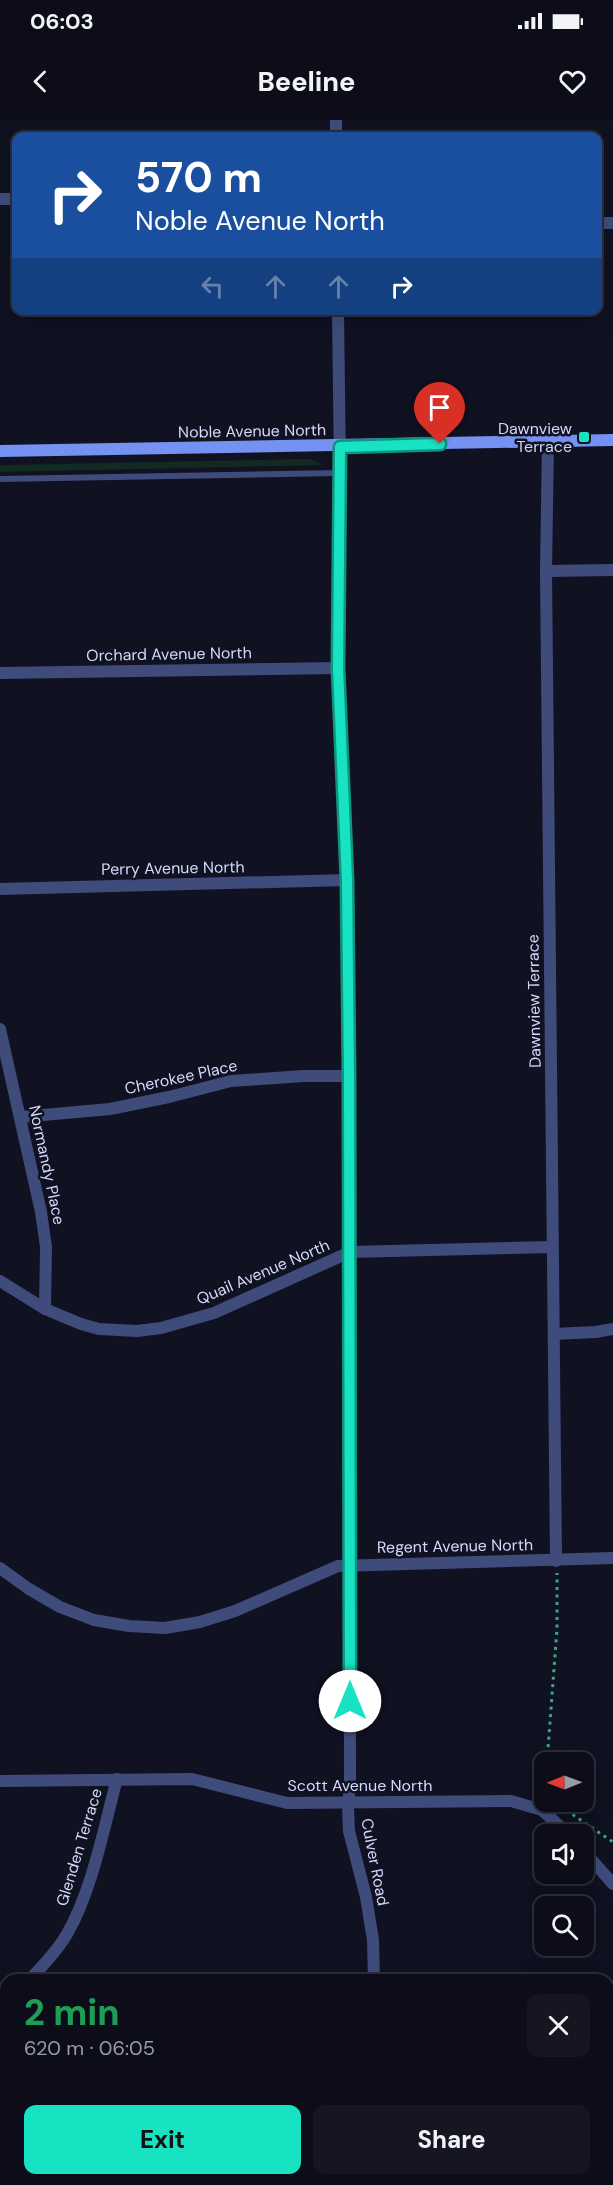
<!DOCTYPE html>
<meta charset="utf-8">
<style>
body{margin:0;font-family:"DM Sans",sans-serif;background:#151622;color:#f1f3f6;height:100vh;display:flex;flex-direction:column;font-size:22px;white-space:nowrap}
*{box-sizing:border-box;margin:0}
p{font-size:20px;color:#9a9ca2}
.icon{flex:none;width:33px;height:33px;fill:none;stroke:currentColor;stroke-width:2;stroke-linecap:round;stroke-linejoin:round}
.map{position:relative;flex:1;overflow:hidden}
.panel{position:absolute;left:0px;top:1854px;width:614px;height:212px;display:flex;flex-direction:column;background:#0c0d19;border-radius:18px 18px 0 0;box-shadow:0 6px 24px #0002,0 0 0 2px #2c2d38}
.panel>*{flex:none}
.banner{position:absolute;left:12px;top:12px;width:590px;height:183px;border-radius:12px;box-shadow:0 6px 24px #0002,0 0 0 2px #2c2d38;background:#1a4fa0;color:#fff;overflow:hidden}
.needle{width:39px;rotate:269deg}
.controls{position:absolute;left:534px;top:1632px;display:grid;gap:12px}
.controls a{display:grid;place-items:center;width:60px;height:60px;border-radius:12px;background:#0c0d19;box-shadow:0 6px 24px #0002,0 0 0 2px #2c2d38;font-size:30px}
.pin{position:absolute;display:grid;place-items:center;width:51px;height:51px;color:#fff;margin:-62px -26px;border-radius:50% 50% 50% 0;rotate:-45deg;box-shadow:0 0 6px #0007}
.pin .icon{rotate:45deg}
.me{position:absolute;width:66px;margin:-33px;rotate:0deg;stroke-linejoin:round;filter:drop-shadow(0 0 4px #0008)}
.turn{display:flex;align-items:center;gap:21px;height:126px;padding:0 24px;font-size:27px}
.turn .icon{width:78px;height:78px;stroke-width:2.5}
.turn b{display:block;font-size:42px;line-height:51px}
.lanes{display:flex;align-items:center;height:57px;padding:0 24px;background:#0003;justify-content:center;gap:30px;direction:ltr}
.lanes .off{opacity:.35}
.round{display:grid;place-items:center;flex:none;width:63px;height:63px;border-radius:12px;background:#151622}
.head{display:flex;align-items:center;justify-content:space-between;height:102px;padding:0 24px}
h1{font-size:36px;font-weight:800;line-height:45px;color:#1e9e55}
.action{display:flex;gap:12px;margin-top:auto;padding:12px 24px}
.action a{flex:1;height:69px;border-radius:12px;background:#17e3c3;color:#111;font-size:24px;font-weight:800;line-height:69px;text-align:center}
.action a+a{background:#151622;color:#f1f3f6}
.status{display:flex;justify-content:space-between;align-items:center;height:42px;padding:0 30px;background:#0c0d19;direction:ltr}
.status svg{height:16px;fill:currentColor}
header{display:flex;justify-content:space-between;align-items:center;height:78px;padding:0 24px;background:#0c0d19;font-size:27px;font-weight:800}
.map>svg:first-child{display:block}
.green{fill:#132a23}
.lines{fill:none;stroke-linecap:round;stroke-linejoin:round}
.path{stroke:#3ba885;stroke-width:3;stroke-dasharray:3 4.5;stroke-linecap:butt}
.lane{stroke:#3f4c7b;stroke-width:6}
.street{stroke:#3f4c7b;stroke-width:12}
.secondary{stroke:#7591f1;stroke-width:12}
.route-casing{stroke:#0f947f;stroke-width:15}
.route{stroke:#17e3c3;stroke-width:10}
.poi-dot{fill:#17e3c3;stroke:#101121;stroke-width:2}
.labels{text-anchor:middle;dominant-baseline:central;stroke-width:5;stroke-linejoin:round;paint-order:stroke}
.poi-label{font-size:16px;fill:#d4d9fb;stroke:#101121;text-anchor:end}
.street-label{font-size:16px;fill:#d4d9fb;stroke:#101121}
</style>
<div class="status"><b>06:03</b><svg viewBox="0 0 49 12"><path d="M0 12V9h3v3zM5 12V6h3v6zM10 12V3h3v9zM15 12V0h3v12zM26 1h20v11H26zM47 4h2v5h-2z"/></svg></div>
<header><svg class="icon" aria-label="back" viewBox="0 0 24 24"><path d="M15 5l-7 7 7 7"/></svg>Beeline<svg class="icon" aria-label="heart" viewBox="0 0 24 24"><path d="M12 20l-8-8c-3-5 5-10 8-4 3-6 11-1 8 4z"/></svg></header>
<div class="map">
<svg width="613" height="2065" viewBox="0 0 613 2065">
<rect width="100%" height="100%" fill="#101121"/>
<polygon class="green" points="310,339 323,345 0,352 0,345"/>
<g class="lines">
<g class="path">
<polyline points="547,1642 557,1509 557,1453"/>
<polyline points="544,1673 544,1675"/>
<polyline points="554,1682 613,1722"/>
</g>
<polyline class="lane" points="0,359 340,353"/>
<g class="street">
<polyline points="336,0 336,16"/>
<polyline points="0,79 16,79"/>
<polyline points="597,103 613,103"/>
<polyline points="338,190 340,353 338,548 347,760 349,956 350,1663 348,1687 349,1711 366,1777 373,1820 374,1860"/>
<polyline points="548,322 546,451 556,1441"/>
<polyline points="546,451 613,450"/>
<polyline points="0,553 338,548"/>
<polyline points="0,769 347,760"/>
<polyline points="0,909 41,1092 46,1127 45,1189"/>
<polyline points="21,997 110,989 169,977 231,961 303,956 349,956"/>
<polyline points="0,1161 45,1189 81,1204 99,1209 137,1211 161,1208 214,1193 350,1132 552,1127"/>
<polyline points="554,1214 596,1212 613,1209"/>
<polyline points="0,1448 29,1469 60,1487 94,1500 129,1506 165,1508 200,1502 235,1491 338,1446 613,1438"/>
<polyline points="0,1661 192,1659 287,1683 511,1681 542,1690 568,1714"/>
<polyline points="584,1731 613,1764"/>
<path d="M 29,1860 C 43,1846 57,1831 67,1814 C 92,1771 104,1707 117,1659"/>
<polyline points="0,1880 6,1876"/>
<polyline points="608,2004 613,2002"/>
<polyline points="375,2060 375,2065"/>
<polyline points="544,2060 544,2065"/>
</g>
<polyline class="secondary" points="0,331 613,320"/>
</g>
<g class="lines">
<g class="route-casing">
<polyline id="route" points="350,1581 349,956 347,760 338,548 340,327 440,324"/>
</g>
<use href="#route" class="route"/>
</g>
<rect class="poi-dot" x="578" y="311" width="12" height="12" rx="3"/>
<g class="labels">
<g class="poi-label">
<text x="572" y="308">Dawnview<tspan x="572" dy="18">Terrace</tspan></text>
</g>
<g class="street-label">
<text transform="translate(252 311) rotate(-1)">Noble Avenue North</text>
<text transform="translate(169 534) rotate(-1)">Orchard Avenue North</text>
<text transform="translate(173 748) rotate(-1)">Perry Avenue North</text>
<text transform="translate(534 881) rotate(-91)">Dawnview Terrace</text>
<text transform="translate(181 957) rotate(-12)">Cherokee Place</text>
<text transform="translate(47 1045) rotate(78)">Normandy Place</text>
<text transform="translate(263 1152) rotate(-23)">Quail Avenue North</text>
<text transform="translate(455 1426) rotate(-1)">Regent Avenue North</text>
<text x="360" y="1665">Scott Avenue North</text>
<text transform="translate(79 1727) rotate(-73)">Glenden Terrace</text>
<text transform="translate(375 1742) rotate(79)">Culver Road</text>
</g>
</g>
</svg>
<div class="controls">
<a><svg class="needle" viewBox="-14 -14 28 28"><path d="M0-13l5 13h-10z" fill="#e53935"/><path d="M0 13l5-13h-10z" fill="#9a9ca2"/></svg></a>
<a><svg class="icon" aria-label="sound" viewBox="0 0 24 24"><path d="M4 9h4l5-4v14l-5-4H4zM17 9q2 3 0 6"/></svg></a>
<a><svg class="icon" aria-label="search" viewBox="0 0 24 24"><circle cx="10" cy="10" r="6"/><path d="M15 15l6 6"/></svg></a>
</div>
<div class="pin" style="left:440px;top:324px;background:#d93025"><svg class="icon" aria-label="arrive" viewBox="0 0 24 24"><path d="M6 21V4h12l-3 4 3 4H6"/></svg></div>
<svg class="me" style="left:350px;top:1581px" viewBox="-20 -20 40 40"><circle r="19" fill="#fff"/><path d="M0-13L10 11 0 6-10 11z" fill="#17e3c3"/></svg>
<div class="banner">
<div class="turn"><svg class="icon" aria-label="right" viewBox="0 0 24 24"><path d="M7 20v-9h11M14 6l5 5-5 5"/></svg><div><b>570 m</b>Noble Avenue North</div></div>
<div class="lanes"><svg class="icon off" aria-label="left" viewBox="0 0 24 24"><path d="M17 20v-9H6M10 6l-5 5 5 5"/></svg><svg class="icon off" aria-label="ahead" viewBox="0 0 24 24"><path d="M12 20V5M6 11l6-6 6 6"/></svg><svg class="icon off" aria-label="ahead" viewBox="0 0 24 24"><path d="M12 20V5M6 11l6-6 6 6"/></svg><svg class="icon" aria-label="right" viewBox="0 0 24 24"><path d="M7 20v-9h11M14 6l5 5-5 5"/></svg></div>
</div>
<section class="panel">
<div class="head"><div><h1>2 min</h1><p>620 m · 06:05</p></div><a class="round"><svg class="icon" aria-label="close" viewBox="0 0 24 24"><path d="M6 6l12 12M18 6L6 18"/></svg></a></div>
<div class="action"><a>Exit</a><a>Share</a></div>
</section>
</div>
